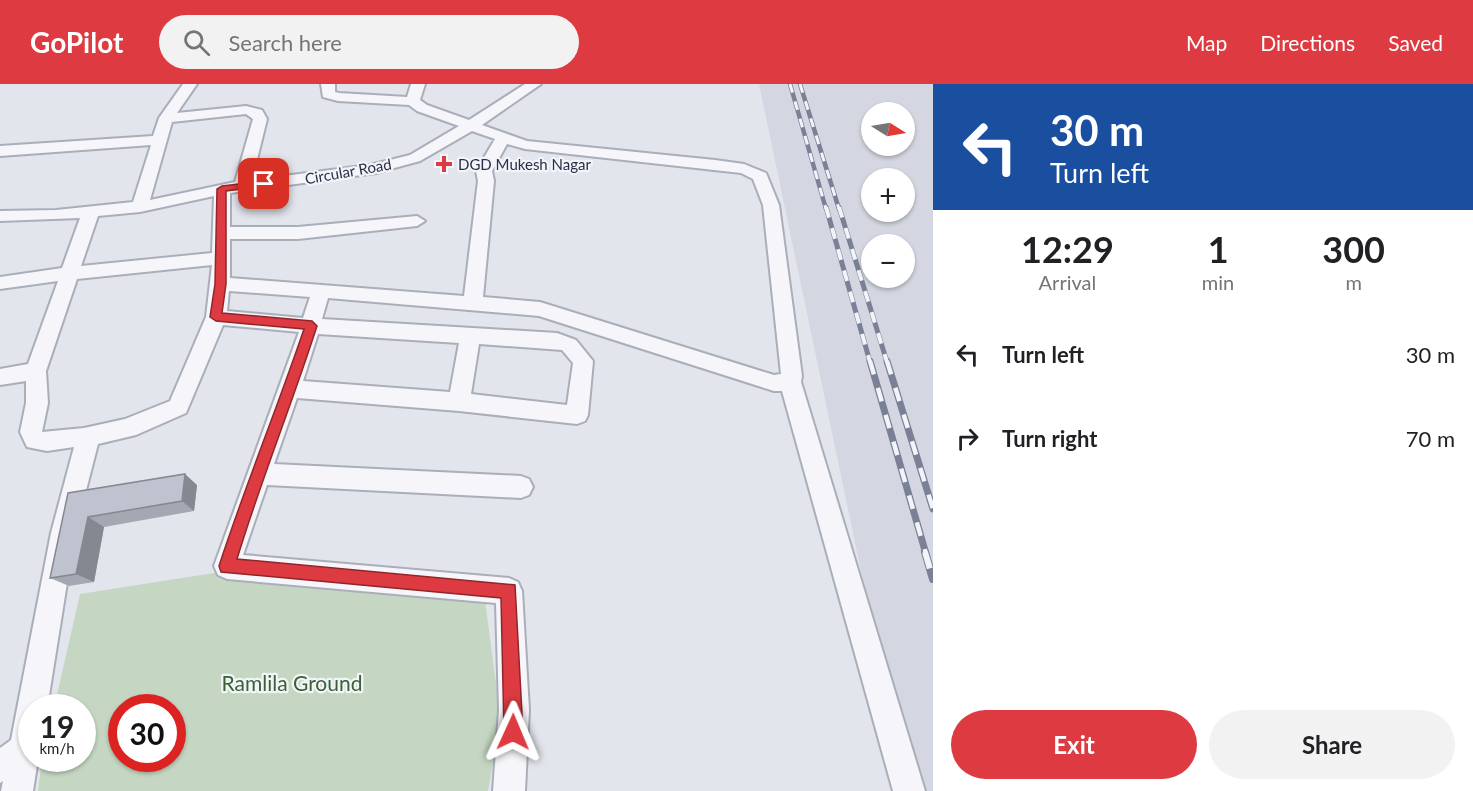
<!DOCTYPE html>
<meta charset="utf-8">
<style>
body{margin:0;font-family:Lato,sans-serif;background:#f2f2f2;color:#202124;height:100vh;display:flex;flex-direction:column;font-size:22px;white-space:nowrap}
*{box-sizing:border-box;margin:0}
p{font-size:20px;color:#757577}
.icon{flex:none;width:33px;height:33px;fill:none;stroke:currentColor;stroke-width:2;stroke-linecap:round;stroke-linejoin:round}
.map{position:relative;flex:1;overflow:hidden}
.side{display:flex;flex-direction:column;background:#fff;width:540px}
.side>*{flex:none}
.banner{background:#1a4fa0;color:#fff;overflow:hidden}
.needle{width:39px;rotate:101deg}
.fabs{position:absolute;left:861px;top:18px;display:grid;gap:12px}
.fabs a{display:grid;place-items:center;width:54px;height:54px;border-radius:50%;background:#fff;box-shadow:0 2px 4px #0004;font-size:30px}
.speed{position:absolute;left:18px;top:610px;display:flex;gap:12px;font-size:30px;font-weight:700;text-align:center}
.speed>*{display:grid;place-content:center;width:78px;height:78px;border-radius:50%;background:#fff;box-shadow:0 2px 4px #0004;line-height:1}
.speed small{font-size:15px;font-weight:400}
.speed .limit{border:9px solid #d22;background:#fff;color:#111}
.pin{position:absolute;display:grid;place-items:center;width:51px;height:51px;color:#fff;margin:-26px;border-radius:12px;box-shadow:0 3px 9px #0006}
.me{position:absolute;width:66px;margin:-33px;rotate:1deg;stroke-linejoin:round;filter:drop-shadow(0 0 4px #0008)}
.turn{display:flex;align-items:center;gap:21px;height:126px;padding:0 18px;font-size:27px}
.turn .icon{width:78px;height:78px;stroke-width:2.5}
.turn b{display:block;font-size:42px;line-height:51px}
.eta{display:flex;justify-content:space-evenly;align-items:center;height:102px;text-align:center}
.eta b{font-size:36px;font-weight:700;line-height:42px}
.cta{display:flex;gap:12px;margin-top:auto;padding:12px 18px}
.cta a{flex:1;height:69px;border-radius:36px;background:#dd3b41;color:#fff;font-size:24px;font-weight:700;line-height:69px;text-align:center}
.cta a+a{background:#f2f2f2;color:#202124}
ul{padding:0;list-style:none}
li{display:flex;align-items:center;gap:18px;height:84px;padding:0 18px}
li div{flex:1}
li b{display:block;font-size:22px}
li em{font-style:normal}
header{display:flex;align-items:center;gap:36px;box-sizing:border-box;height:84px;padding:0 30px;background:#dd3b41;color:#fff}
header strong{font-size:28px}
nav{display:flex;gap:33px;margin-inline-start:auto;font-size:21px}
.search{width:420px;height:54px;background:#f2f2f2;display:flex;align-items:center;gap:15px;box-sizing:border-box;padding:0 21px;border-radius:33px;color:#757577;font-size:22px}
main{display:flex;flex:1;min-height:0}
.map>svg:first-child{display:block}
.built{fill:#d4d7e1;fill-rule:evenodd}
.green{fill:#c5d7c2;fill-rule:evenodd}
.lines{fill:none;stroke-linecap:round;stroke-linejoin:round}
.minor-casing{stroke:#aaaeba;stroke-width:4}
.minor{fill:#f6f6fa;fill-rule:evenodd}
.rail-far3-casing{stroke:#7a8197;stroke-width:4.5}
.rail-far2-casing{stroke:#7a8197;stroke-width:5}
.rail-far1-casing{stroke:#7a8197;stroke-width:7}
.rail-casing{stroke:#7a8197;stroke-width:8}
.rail-far3{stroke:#f2f4f9;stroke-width:3;stroke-dasharray:9;stroke-linecap:butt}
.rail-far2{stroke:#f2f4f9;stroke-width:4;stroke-dasharray:11;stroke-linecap:butt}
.rail-far1{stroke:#f2f4f9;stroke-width:4.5;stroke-dasharray:14;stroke-linecap:butt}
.rail{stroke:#f2f4f9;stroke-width:6;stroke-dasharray:17;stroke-linecap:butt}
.wall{fill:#a4a8b2}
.shaded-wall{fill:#868891}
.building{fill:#bfc3cf;stroke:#868891;stroke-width:1.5}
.route{fill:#dd3b41;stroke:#90262a;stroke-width:1.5}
.poi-dot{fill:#dd3b41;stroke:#f2f4f9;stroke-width:2}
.labels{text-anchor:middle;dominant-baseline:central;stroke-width:4.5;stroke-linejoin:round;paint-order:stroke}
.far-poi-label{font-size:15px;fill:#282f46;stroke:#f2f4f9;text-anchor:start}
.far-street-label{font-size:15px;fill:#282f46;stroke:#f2f4f9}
.near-park-label{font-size:21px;fill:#376334;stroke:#f2f4f9}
</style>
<header>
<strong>GoPilot</strong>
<div class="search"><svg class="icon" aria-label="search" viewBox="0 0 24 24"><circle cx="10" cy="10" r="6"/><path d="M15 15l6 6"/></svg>Search here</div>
<nav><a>Map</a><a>Directions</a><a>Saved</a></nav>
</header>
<main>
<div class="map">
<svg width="933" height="707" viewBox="0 0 933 707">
<rect width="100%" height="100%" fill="#e2e5ec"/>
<path class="built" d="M 759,0 L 933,0 L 933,707 L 907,707 ZM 872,28 L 904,28 L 904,62 L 872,62 ZM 872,94 L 904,94 L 904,128 L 872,128 ZM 872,160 L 904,160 L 904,194 L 872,194 Z"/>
<path class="green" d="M 220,488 L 482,494 L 501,637 L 488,707 L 38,707 L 42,675 L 82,675 L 82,624 L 54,624 L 80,510 ZM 122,624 L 172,624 L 172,675 L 122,675 Z"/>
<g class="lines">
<g class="minor-casing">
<path id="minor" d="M 183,0 L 197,0 L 177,29 L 246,22 L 262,26 L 267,35 L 252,96 L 370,81 L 410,71 L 459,42 L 417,27 L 409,21 L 338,17 L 323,13 L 321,0 L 335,0 L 335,8 L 339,9 L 407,13 L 411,0 L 425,0 L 420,16 L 427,21 L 469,36 L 525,0 L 541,0 L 482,41 L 527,57 L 715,76 L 744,80 L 766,89 L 779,121 L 802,292 L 801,298 L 925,707 L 893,707 L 782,307 L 774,307 L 539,232 L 328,214 L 322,235 L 557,249 L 576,256 L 593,277 L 588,331 L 585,337 L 577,340 L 459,327 L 297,314 L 274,380 L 521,392 L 529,395 L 533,403 L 529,411 L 521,414 L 267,401 L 243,471 L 509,494 L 518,498 L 522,507 L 529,626 L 525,707 L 493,707 L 499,626 L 496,519 L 227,495 L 218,491 L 214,482 L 299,248 L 223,241 L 186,329 L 136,351 L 98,360 L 75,449 L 47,624 L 32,624 L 32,675 L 38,675 L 33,707 L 1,707 L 3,697 L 0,699 L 0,664 L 11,656 L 51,449 L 74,363 L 47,367 L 27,363 L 20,348 L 26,319 L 26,297 L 0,301 L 0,285 L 28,280 L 58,197 L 0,205 L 0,193 L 62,184 L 80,134 L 0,137 L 0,127 L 56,126 L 133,118 L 151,61 L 0,72 L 0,62 L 153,52 L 159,34 ZM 246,30 L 253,35 L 235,98 L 150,116 L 172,38 ZM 472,47 L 495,55 L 476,87 L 478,97 L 464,212 L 230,194 L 230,155 L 298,155 L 417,142 L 425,137 L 417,132 L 298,143 L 230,143 L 230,109 L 376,89 L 420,77 ZM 507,60 L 525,65 L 741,89 L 753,95 L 763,121 L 781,290 L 774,291 L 540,218 L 483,213 L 494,97 L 492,87 ZM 214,112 L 212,169 L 81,182 L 98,132 L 140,128 ZM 212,181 L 206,233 L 170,317 L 125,335 L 84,344 L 42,348 L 48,319 L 46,287 L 77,195 ZM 229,207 L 310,213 L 303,234 L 227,227 ZM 318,250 L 459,259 L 450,308 L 303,297 ZM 479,260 L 562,266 L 573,279 L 567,321 L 471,310 Z"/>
</g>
<use href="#minor" class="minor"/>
<g class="rail-far3-casing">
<g id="rail-far3">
<polyline points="790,0 826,125"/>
<polyline points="800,0 839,125"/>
</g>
</g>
<g class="rail-far2-casing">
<g id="rail-far2">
<polyline points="826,123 870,278"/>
<polyline points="839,123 887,278"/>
</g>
</g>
<g class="rail-far1-casing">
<g id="rail-far1">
<polyline points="870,277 926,470"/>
<polyline points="887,277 933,425"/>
</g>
</g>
<g class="rail-casing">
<polyline id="rail" points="925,468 933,495"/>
</g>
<use href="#rail-far3" class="rail-far3"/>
<use href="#rail-far2" class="rail-far2"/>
<use href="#rail-far1" class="rail-far1"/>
<use href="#rail" class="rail"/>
</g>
<polygon class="wall" points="197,401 194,427 104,443 94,498 69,502 50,494 68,409"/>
<g class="shaded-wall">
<polygon points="185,390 197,401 194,427 182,417"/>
<polygon points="88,433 104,443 94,498 76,490"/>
</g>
<polygon class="building" points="185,390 182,417 88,433 76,490 50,494 68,409"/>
<path class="route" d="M 264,97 L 267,98 L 267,102 L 226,107 L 226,200 L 222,229 L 312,237 L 317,242 C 292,320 261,396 237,475 L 515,501 L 523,648 L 520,654 L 513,657 L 507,654 L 504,648 L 501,514 L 221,488 L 219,482 C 245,402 277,325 304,245 L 216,237 L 210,233 L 215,200 L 217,105 L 222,102 Z"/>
<path class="poi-dot" d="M441 71h6v6h6v6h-6v6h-6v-6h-6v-6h6z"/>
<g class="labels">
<g class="far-poi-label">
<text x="458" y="80">DGD Mukesh Nagar</text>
</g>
<g class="far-street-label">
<text transform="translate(348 87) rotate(-10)">Circular Road</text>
</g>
<g class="near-park-label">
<text x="292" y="598">Ramlila Ground</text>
</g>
</g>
</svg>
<div class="fabs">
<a><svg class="needle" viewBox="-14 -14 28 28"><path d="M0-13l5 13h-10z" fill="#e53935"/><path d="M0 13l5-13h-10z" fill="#757577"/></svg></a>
<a>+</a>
<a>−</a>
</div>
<div class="speed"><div>19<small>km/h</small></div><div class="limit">30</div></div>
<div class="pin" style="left:264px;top:100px;background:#d93025"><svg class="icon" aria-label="arrive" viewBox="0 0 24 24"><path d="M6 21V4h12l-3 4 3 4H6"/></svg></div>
<svg class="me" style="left:513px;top:648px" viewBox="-20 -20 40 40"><path d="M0-17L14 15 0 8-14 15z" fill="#dd3b41" stroke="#fff" stroke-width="4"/></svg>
</div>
<section class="side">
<div class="banner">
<div class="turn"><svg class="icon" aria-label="left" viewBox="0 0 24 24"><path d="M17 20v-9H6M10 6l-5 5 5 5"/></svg><div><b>30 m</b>Turn left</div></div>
</div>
<div class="eta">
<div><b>12:29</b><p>Arrival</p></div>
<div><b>1</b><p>min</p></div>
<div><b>300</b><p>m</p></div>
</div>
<ul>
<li><svg class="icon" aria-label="left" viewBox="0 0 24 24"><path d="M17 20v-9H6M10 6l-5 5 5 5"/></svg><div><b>Turn left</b></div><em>30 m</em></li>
<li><svg class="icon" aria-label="right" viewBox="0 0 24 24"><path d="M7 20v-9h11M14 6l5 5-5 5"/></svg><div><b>Turn right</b></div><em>70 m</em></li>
</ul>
<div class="cta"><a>Exit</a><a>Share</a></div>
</section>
</main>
